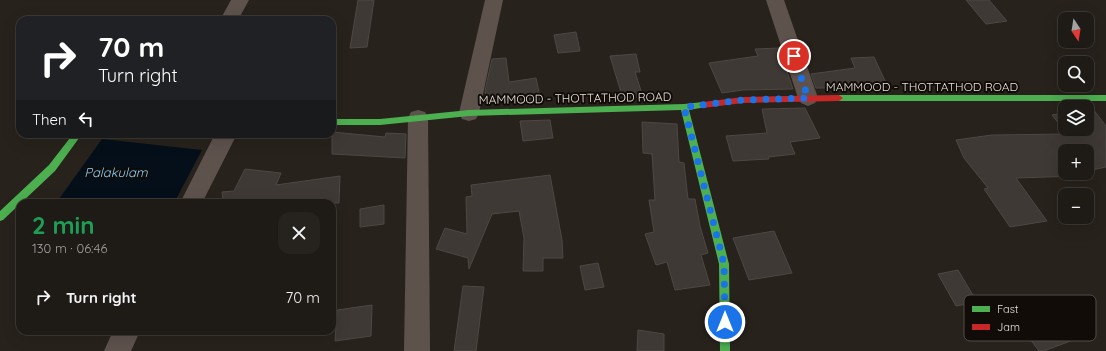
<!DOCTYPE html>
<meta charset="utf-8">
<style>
body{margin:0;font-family:Quicksand,sans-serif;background:#26231e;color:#f1f3f6;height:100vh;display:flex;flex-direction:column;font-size:15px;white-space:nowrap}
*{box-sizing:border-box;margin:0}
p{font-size:13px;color:#a1a1a0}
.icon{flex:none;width:22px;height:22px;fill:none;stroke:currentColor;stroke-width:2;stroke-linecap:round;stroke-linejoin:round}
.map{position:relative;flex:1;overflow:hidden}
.drawer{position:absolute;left:16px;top:199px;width:320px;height:136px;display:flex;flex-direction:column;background:#1e1a15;border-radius:12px;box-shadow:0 4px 16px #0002,0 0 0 1px #3c3834}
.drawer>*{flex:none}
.banner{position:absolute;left:16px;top:16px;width:320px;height:122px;border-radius:12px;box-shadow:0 4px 16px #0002,0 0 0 1px #3c3834;background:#202124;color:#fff;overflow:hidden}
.needle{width:26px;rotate:168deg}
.fabs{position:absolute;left:1058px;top:12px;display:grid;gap:8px}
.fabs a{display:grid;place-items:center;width:36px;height:36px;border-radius:8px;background:#1e1a15;box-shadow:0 4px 16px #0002,0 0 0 1px #3c3834;font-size:20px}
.pin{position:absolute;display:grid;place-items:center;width:34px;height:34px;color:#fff;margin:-17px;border:2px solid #fff;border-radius:50%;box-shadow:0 1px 4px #0007}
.me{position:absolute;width:44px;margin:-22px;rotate:0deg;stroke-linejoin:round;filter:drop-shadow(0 0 3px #0008)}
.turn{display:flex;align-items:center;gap:14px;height:84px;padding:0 16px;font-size:18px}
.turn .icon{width:52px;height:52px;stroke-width:2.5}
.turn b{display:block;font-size:28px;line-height:34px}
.then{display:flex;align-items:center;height:38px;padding:0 16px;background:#0003;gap:8px;font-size:15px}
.round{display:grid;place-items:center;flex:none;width:42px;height:42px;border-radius:12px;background:#26231e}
.headline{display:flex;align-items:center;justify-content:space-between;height:68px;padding:0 16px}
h1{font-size:24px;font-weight:700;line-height:30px;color:#1e9e55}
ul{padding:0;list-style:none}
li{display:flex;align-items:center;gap:12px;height:60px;padding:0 16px}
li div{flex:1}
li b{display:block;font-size:15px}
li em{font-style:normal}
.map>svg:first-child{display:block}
.water{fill:#040f1a}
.building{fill:#3e3934;stroke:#4d4844}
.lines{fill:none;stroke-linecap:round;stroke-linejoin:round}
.street{fill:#5e524d;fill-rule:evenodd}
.fast{fill:#4caf50;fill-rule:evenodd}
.jam{fill:#c62828;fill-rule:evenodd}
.route{stroke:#1a73e8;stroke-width:7;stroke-dasharray:0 12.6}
.labels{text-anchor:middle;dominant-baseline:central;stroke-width:4;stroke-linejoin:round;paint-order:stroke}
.street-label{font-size:12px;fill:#e8e0da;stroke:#110c08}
.water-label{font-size:13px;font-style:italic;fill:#84cefa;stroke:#110c08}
.key{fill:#110c08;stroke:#524c47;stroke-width:1}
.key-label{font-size:11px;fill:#e8e0da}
</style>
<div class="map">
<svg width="1106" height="351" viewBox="0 0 1106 351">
<rect width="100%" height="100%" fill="#28221c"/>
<polygon class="water" points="102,139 202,150 174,203 56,203"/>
<g class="building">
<polygon points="358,0 374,0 367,47 350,48"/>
<polygon points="966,0 989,0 1007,21 986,24"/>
<polygon points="576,32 580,51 558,53 554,35"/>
<polygon points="779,48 793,89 743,90 722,93 709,63 758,56 755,49"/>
<polygon points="636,54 640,72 635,72 643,97 623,99 610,56"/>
<polygon points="874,57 886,83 831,85 833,88 816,88 811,74 855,68 851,58"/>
<polygon points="506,58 509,82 536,78 541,101 518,102 518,98 487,102 485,91 492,59"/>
<polygon points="805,108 820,138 790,142 795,154 768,157 769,159 733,161 726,136 767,133 762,109"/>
<polygon points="1093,109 1106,126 1106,167 1087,171 1087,151 1065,151 1065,173 1077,173 1079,176 1016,178 1047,221 1010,227 984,189 988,188 964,158 956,140 992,135 1067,134 1052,115 1065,113 1065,129 1087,129 1087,110"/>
<polygon points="550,120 553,138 523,141 520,121"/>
<polygon points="642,122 677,124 679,162 684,163 688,199 695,199 700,226 708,253 701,255 710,285 675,290 667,262 656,265 645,234 654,232 649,200 655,200 652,154 643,153"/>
<polygon points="332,132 385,137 386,133 406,134 405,158 332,154"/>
<polygon points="245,169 281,173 276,185 340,176 339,203 223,203 222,192 234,191"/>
<polygon points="550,175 562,240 563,258 543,258 543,271 523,271 524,238 519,211 492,214 469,269 468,258 436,249 445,228 467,234 466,197 472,196 471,185"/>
<polygon points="384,205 384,224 360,227 360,209"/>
<polygon points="774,231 792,273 749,280 733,238"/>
<polygon points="598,263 604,287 585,290 580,266"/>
<polygon points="958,270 977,302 956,306 938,274"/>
<polygon points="463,286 484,287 476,351 454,351"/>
<polygon points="372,305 371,336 335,341 337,310"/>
<polygon points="1054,315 1073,340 1044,351 1039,351 1021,327"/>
<polygon points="638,330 664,334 664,351 637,351"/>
</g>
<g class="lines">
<g class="street">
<polygon points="231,0 249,0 238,20 220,20"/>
<polygon points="485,0 503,0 479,113 476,119 469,121 462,119 459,113"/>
<polygon points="766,0 784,0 818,98 815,103 808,106 801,103 798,98"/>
<polygon points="418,110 425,112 428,118 430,351 404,351 408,118 411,112"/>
<polygon points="215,134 237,134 202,203 180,203"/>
<polygon points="113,331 140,331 131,351 104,351"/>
</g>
<g class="fast">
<polygon points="839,95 1106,95 1106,101 839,101 835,98"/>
<polygon points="703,102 707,105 706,107 689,110 729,264 730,351 720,351 719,264 681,110 469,116 380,125 332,125 332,119 380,119 469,110 684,104"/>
<polygon points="73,134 82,134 55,171 3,220 0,221 0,211 49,165"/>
</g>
<polygon class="jam" points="839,95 843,98 839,101 743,103 703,108 699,105 703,102 743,97"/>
</g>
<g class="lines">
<polyline class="route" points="725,322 724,264 684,107 744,100 808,98 794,56"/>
</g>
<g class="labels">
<g class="street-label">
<text x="922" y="86">MAMMOOD - THOTTATHOD ROAD</text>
<text transform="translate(575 98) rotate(-1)">MAMMOOD - THOTTATHOD ROAD</text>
</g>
<g class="water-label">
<text x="116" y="172">Palakulam</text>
</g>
</g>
<rect x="964" y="295" width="132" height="46" rx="6" class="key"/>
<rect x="972" y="306" width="18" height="6" fill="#4caf50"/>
<rect x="972" y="324" width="18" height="6" fill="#c62828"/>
<g class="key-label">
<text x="997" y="313">Fast</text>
<text x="997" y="331">Jam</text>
</g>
</svg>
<div class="fabs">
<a><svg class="needle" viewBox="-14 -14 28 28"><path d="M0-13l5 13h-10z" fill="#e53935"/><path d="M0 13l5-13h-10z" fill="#a1a1a0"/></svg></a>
<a><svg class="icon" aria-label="search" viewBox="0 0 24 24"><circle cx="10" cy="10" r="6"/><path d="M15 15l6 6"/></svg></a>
<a><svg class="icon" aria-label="layers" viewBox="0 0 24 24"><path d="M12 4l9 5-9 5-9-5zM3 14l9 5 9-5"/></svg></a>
<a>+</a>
<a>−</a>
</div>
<div class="pin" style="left:794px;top:56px;background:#d93025"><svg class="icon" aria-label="arrive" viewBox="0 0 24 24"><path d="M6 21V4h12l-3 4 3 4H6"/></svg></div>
<svg class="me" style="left:725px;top:322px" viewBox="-20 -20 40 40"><circle r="17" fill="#1a73e8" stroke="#fff" stroke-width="3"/><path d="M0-11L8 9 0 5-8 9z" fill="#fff"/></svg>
<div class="banner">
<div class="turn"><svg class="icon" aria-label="right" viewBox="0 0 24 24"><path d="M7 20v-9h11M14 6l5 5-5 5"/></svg><div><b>70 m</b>Turn right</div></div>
<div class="then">Then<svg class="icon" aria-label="left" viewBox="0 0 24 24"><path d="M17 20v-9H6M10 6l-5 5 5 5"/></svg></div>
</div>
<section class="drawer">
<div class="headline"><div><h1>2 min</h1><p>130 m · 06:46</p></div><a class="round"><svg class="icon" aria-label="close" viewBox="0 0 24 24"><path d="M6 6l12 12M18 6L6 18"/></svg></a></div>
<ul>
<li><svg class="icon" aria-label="right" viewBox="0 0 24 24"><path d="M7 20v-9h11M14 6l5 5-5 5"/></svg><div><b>Turn right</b></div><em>70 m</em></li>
</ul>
</section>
</div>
